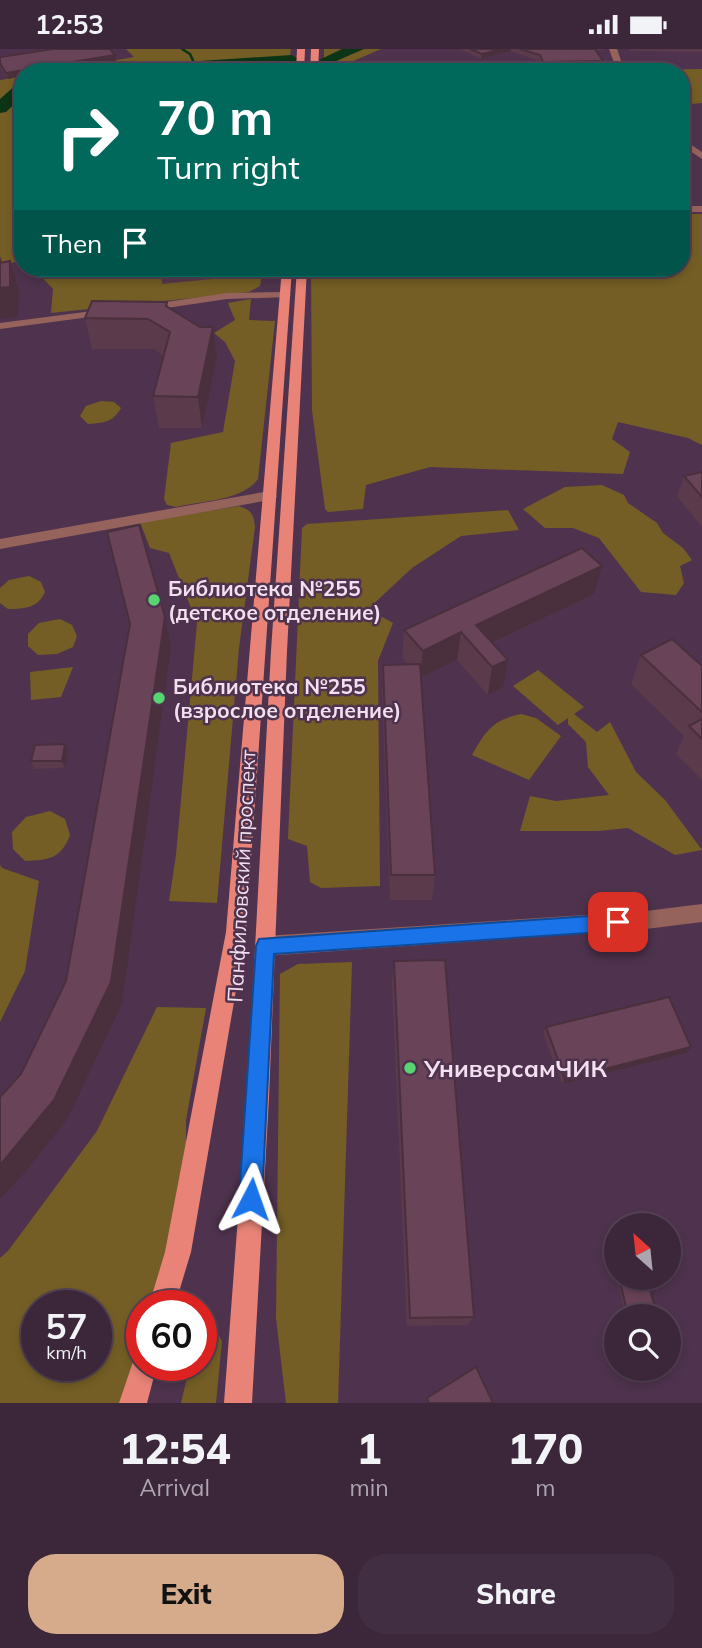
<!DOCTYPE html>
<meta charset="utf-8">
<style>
body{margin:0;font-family:Mulish,sans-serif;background:#422e42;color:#f1f3f6;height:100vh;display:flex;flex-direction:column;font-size:26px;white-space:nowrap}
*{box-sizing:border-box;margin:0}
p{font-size:23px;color:#aca5af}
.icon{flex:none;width:38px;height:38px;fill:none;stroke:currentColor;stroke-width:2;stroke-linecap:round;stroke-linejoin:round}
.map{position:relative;height:1354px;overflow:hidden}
.details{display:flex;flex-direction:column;background:#3b263a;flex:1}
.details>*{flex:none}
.hud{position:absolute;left:14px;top:14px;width:676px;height:214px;border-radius:28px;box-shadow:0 4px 10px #0003,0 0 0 2px #544354;background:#00695c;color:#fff;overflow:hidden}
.needle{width:46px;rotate:333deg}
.controls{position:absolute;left:604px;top:1164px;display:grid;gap:14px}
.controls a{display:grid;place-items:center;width:77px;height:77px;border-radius:50%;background:#3b263a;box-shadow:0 4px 10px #0003,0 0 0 2px #544354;font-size:35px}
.speed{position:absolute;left:21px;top:1241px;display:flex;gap:14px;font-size:35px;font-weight:700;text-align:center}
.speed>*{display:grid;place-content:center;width:91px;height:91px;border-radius:50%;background:#3b263a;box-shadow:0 4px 10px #0003,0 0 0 2px #544354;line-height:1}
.speed small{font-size:18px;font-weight:400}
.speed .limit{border:10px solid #d22;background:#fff;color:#111}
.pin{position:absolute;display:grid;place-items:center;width:60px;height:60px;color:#fff;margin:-30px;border-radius:14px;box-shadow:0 4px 10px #0006}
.me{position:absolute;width:77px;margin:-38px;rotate:4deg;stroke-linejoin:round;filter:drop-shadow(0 0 5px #0008)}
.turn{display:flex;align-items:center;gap:24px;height:147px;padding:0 28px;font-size:32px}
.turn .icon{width:91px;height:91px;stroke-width:2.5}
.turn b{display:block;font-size:49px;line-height:60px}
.then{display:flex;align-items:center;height:66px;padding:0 28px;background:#0003;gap:14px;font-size:26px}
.eta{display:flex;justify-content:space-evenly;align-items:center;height:119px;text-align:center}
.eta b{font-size:42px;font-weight:800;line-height:49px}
.primary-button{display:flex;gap:14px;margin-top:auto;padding:14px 28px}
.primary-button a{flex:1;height:80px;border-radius:28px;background:#d6ab8b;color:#111;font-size:28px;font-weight:800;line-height:80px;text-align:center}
.primary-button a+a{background:#422e42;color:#f1f3f6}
.status{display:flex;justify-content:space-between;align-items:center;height:49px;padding:0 35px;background:#3b263a;direction:ltr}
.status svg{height:19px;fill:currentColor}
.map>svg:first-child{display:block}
.green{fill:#745e25;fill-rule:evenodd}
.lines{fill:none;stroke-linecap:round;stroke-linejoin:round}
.stream{stroke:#0b3514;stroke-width:2.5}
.river{fill:#0b3514;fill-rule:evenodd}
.street{fill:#96635c;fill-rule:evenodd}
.primary{fill:#e98377;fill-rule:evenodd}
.wall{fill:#5a3a4b}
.shaded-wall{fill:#4a2f3d}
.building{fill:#694357;stroke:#4a2f3d;stroke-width:2}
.route{fill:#1a73e8;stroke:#114b97;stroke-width:2}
.poi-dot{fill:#57d570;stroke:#4f334e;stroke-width:2.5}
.labels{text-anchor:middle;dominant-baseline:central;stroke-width:5;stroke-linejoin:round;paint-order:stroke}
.poi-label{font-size:21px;font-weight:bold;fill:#f2e0f1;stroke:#4f334e;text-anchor:start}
.street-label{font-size:21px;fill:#f2e0f1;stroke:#4f334e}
.near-poi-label{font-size:24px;font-weight:bold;fill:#f2e0f1;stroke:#4f334e;text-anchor:start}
</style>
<div class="status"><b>12:53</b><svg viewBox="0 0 49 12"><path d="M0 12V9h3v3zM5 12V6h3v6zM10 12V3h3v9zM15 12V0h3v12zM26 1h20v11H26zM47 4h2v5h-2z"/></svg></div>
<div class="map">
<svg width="702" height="1354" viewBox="0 0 702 1354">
<rect width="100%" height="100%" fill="#4f334e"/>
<g class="green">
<polygon points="126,0 291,0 288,23 48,23 134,8"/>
<polygon points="324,0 381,0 328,23 331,7 324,10"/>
<polygon points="702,20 702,54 681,56 681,23 621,21"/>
<polygon points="23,27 23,213 0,214 0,31"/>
<polygon points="681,165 702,165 702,396 688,389 618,373 612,390 630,403 623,425 430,418 366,436 363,460 328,463 325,460 312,361 311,219 681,219"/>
<polygon points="33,219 263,219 260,237 249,243 51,264 53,240"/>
<path d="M 251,250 L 249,271 L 275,272 L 258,430 C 242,452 200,452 176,458 L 167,456 L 164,450 L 171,394 L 223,383 L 235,312 L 225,293 L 214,284 L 235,271 L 228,254 Z"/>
<path d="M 101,352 L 114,353 L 121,359 C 113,373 104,374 88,375 L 80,367 L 86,357 Z"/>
<polygon points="602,436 624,446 628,454 657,474 663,484 683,499 692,511 680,517 684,534 676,546 641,543 599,489 573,479 545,479 523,460 565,438"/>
<path d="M 239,457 C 251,461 254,465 255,478 L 239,599 L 217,854 L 169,852 L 176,806 L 197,574 L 169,504 L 150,499 L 140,473 Z"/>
<polygon points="508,461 519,481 461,487 412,519 368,560 393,574 378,612 380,837 321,839 310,833 307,797 288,790 302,479 307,475"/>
<path d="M 29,527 L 41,533 L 45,543 C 38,559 24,560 8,560 L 0,554 L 0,539 L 9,531 Z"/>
<polygon points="60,570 72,576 77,587 73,598 57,605 38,606 28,597 28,585 39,574"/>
<polygon points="73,618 61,648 31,651 30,623"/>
<polygon points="538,621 584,658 574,665 597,683 610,673 636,723 665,751 702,801 675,806 628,779 598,782 520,782 530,747 556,752 609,746 588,718 586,693 568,675 568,669 558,676 513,637"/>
<path d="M 521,665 L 536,669 L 561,687 L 529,731 L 472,706 C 486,681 493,671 521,665 Z"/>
<path d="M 50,762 L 65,770 L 70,786 C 61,810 48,811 25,812 L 13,800 L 12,783 L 26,768 Z"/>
<polygon points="0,816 2,819 39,832 25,922 0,973"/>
<polygon points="352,913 338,1354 286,1354 276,1269 280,925 298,915"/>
<path d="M 157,958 L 206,959 L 186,1071 L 186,1118 L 165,1220 L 154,1256 L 142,1256 L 142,1297 L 126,1354 L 0,1354 L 0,1209 L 8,1202 L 97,1082 ZM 37,1256 L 96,1256 L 96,1316 L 37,1316 Z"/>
<polygon points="211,1272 222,1292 216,1354 181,1354 190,1316 201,1316 201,1283"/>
</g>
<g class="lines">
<polyline class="stream" points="182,0 190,5 195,16"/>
<g class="river">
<polygon points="342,0 364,0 327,16 319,11"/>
<polygon points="292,6 300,11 298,14 186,23 102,23 110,18"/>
<polygon points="23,33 23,47 6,63 0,64 0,50 17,35"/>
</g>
<g class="street">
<polygon points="609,0 617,0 625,23 480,23 616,19"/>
<polygon points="681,89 702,103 702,110 681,96"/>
<rect x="681" y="157" width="21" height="6"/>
<polygon points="285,243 291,246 289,248 227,250 146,262 140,259 146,256 227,244"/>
<polygon points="108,260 112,261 112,265 0,280 0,274"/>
<polygon points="270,442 277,447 275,450 0,500 0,490"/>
<polygon points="702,855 702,873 646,880 265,907 258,904 255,897 258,890 265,887 646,862"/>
</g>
<g class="primary">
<polygon points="297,0 305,0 304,23 296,23"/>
<polygon points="311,0 319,0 318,23 310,23"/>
<polygon points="282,219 292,219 246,883 191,1203 175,1256 149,1256 165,1203 226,883"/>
<polygon points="297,219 307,219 287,602 269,1048 252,1354 224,1354 247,1048 271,602"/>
<polygon points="142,1304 142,1316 157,1316 147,1354 119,1354 135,1307"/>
</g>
</g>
<g class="wall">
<polygon points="459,0 603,0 603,1 596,1 603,12 602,17 542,19 539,12 511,2 481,10"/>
<polygon points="628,0 702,0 702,3 630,2"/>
<polygon points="115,6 116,12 52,23 23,23 8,30 0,18 0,8"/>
<polygon points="230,219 232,228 162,235 161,227"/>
<polygon points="167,253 168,259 200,278 213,278 217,309 202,379 159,379 153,347 164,307 154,300 92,300 85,269"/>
<polygon points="702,423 702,478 677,447 684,427"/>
<polygon points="594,545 493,594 503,638 488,646 457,611 421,629 435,826 432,851 390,851 382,644 383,616 408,615 402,609 404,581"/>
<polygon points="641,606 702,617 702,731 676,705 684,687 631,635"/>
<polygon points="68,703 65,719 34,720 31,712"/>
<polygon points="394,912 474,1268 467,1276 407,1277 392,934"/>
<polygon points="546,978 687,1004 562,1035 543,984"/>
<polygon points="609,1186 616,1186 616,1226 607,1188"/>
<polygon points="616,1228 647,1228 657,1267 626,1267"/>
</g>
<g class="shaded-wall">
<polygon points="502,0 511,0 511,2 481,10 482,5"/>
<polygon points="115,6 116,12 52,23 23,23 23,27 8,30 6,24"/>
<polygon points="0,207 6,226 10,212 19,242 18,268 0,270"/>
<polygon points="213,278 217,309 202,379 198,348"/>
<polygon points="602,517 594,545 477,601 476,576"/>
<polygon points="165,568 171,598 122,955 68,1069 26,1122 0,1150 0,1116 54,1051"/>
<polygon points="461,583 457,611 420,629 423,602"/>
<polygon points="508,611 503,638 488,646 492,618"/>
<polygon points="65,695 68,703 65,719 62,712"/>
<polygon points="691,998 687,1004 562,1035 565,1030"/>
</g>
<g class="building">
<polygon points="53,0 110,0 115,6 6,24 0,14 0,8"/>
<polygon points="470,0 502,0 482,5"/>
<polygon points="520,0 595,0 603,12 543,13 540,6"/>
<polygon points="546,20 609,20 611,23 547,23"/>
<polygon points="10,212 10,238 0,239 0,214"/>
<polygon points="173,219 230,219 231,220 161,227"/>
<polygon points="92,252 167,253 166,257 200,278 213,278 198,348 153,347 170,283 148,270 85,269"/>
<polygon points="702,423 702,448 684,427"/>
<polygon points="139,476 165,568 111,933 54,1051 0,1116 0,1048 21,1025 66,932 130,575 107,483"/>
<polygon points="582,499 602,517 476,576 508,611 492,618 461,583 423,602 404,581"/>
<polygon points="672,590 702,617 702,663 641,606"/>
<polygon points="420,615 435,826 391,826 383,616"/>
<polygon points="702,670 702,690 689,677"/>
<polygon points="65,695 62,712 31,712 35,696"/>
<polygon points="445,911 474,1268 410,1269 394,912"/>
<polygon points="669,948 691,998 565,1030 546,978"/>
<polygon points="609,1186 616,1186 616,1216"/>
<polygon points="619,1228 647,1228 657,1267 628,1267"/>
<polygon points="476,1318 493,1354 429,1354 427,1349"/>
</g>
<polygon class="route" points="618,865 625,867 627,873 625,879 618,882 274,905 262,1150 258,1158 251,1161 243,1158 239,1150 256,897 259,890"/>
<g class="poi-dot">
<circle cx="154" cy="551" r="7"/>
<circle cx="159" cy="649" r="7"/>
<circle cx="410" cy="1019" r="7"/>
</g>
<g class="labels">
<g class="poi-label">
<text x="168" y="539">Библиотека №255<tspan x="168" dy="24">(детское отделение)</tspan></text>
<text x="173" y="637">Библиотека №255<tspan x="173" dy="24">(взрослое отделение)</tspan></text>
</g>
<g class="street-label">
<text transform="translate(241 827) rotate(-87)">Панфиловский проспект</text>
</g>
<g class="near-poi-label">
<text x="424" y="1019">УниверсамЧИК</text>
</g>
</g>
</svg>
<div class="controls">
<a><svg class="needle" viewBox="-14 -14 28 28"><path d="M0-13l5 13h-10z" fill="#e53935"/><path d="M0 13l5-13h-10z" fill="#aca5af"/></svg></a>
<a><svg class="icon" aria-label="search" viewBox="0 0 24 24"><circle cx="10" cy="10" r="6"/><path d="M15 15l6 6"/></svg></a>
</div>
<div class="speed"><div>57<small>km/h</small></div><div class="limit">60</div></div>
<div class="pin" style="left:618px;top:873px;background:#d93025"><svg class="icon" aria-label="arrive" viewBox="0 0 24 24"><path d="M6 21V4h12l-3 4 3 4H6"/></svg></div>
<svg class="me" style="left:251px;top:1150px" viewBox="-20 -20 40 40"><path d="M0-17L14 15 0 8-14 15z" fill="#1a73e8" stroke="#fff" stroke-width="4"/></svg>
<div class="hud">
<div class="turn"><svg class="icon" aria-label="right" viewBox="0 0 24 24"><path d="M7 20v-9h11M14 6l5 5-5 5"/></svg><div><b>70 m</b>Turn right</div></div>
<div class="then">Then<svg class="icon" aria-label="arrive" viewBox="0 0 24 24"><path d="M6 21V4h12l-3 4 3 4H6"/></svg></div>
</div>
</div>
<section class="details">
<div class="eta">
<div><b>12:54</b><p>Arrival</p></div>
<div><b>1</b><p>min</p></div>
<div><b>170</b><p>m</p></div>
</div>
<div class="primary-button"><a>Exit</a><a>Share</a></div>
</section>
